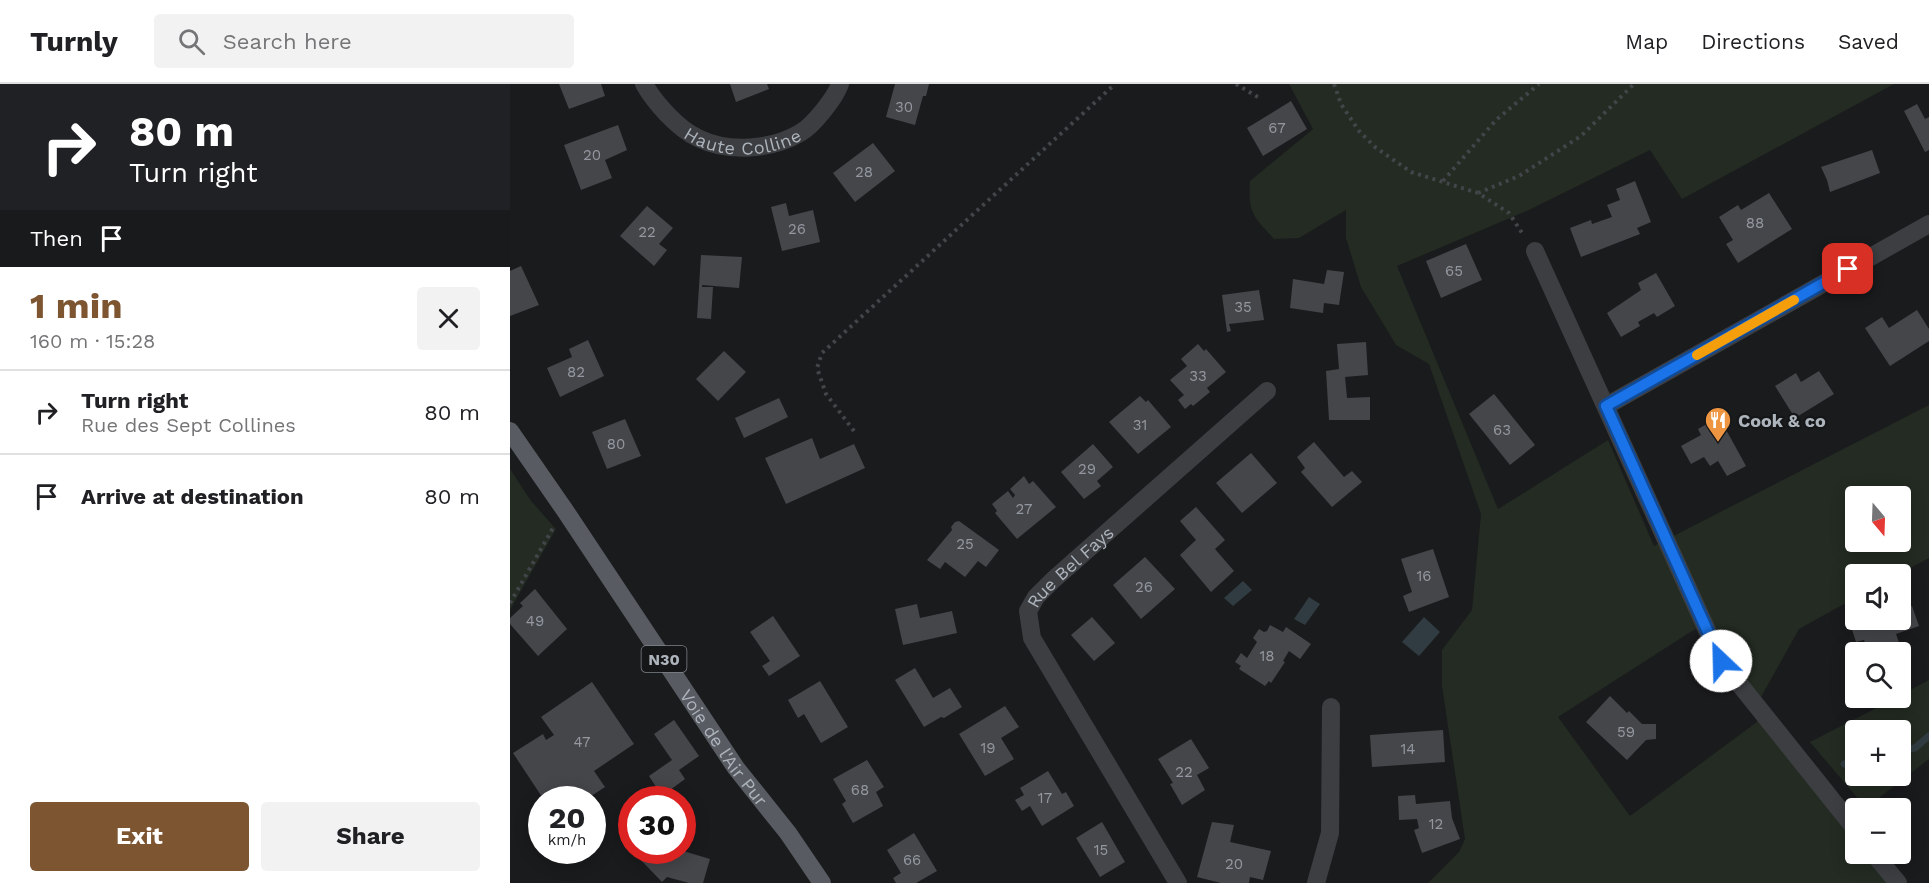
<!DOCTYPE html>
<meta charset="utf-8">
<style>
body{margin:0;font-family:"Work Sans",sans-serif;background:#f2f2f2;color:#202124;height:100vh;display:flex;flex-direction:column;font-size:22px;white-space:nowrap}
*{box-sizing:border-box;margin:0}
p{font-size:20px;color:#757577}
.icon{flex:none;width:33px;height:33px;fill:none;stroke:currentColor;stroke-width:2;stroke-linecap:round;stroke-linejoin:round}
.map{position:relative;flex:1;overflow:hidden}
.drawer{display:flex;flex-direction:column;background:#fff;width:510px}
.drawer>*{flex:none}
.guide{background:#202124;color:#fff;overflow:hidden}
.needle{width:39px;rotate:161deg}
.controls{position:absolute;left:1335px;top:402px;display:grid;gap:12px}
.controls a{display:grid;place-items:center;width:66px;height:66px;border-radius:6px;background:#fff;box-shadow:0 3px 15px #0003;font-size:30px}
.speed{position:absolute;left:18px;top:702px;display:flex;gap:12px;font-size:30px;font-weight:700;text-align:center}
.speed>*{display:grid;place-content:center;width:78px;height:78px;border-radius:50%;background:#fff;box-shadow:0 3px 15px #0003;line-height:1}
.speed small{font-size:15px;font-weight:400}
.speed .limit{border:9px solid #d22;background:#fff;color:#111}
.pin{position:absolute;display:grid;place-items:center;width:51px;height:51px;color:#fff;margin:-26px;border-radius:12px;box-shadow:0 3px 9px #0006}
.me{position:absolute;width:66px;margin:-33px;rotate:336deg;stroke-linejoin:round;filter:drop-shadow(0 0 4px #0008)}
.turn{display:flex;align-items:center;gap:21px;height:126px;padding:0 30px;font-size:27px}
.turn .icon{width:78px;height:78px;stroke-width:2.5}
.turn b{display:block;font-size:42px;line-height:51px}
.then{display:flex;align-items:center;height:57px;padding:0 30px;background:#0003;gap:12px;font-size:22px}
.round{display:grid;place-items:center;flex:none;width:63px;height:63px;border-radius:6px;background:#f2f2f2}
.summary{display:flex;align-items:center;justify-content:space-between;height:102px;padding:0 30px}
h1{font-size:36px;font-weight:700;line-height:45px;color:#7d5531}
.primary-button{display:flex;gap:12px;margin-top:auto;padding:12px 30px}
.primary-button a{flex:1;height:69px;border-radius:6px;background:#7d5531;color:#fff;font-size:24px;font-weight:700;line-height:69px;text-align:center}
.primary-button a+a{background:#f2f2f2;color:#202124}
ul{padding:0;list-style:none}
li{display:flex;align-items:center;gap:18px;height:84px;padding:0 30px;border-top:2px solid #e0e0e0}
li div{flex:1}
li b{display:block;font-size:22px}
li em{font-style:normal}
header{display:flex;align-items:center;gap:36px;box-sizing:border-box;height:84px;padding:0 30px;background:#fff;border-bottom:2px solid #e0e0e0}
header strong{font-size:28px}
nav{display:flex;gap:33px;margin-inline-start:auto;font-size:21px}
.search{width:420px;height:54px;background:#f2f2f2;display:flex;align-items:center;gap:15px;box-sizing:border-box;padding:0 21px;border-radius:6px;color:#757577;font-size:22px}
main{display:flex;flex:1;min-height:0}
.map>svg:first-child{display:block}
.green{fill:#232b22;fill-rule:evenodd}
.water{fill:#303c41}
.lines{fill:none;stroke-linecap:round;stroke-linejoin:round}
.stream{stroke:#303c41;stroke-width:7}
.building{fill:#45464a}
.path{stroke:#424549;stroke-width:4;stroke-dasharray:3 4.5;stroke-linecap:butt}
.minor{stroke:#3c3e42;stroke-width:18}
.primary{stroke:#585b61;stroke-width:18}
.route-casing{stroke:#114b97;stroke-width:15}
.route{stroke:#1a73e8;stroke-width:10}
.slow{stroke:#f59e0b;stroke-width:10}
.labels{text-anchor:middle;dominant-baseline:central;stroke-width:4.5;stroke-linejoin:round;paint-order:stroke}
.number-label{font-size:15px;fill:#9398a0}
.shield{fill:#151618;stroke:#7f858b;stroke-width:1.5}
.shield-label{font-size:16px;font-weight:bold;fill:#adb4bc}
.street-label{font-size:18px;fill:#adb4bc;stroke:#151618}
.poi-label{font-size:18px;font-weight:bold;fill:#adb4bc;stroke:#151618;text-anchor:start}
</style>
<header>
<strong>Turnly</strong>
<div class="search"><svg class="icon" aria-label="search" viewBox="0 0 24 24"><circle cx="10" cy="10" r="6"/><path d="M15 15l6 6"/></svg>Search here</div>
<nav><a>Map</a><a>Directions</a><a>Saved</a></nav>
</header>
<main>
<section class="drawer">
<div class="guide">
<div class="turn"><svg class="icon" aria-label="right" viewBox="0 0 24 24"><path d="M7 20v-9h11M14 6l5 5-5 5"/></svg><div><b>80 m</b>Turn right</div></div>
<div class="then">Then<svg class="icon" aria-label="arrive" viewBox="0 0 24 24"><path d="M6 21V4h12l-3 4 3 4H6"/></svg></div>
</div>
<div class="summary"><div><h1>1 min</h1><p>160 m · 15:28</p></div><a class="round"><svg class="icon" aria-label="close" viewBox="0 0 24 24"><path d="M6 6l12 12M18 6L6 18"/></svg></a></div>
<ul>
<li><svg class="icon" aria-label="right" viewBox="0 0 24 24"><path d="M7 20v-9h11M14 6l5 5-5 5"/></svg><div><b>Turn right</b><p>Rue des Sept Collines</p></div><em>80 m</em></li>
<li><svg class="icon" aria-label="arrive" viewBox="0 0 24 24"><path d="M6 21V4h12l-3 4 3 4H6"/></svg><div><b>Arrive at destination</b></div><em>80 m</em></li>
</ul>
<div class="primary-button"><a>Exit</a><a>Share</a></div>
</section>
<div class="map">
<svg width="1419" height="799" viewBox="0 0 1419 799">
<rect width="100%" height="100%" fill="#1a1b1d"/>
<g class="green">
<path d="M 779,0 L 1384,0 L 1172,115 L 1140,66 L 1021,125 L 887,182 L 988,425 L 1098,356 L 1144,462 L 1419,321 L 1419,474 L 1389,490 L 1346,490 L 1345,514 L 1289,545 L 1250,615 L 1216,575 L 1200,538 L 1182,547 L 1048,633 L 1120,732 L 1251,635 L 1345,754 L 1346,770 L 1358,770 L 1381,799 L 918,799 L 949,768 L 955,755 L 932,602 L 932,566 L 962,526 L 971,430 L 919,280 L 886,261 L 851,203 L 836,154 L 836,126 L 789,154 L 764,155 C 743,132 738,129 740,97 L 803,45 ZM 1346,412 L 1390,412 L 1390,458 L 1346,458 Z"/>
<polygon points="0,385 21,417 46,445 0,526"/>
<path d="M 1419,596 L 1419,675 L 1356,724 L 1300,658 L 1386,614 L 1390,614 L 1391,611 ZM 1346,646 L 1390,646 L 1390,692 L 1346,692 Z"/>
</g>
<g class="water">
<polygon points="733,497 742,506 723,522 714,514"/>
<polygon points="799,513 810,520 795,541 784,535"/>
<polygon points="914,533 930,548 909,572 892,558"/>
</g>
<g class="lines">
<g class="stream">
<polyline points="1390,667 1405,664 1419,652"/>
<polyline points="1334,680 1346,677"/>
</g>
</g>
<g class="building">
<polygon points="49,0 91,0 95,12 59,25"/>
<polygon points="220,0 257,0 259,5 226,18"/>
<polygon points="385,0 419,0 416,12 413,12 405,41 376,33"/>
<polygon points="781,17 797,45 753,72 737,44"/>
<polygon points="1407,20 1415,35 1419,33 1419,66 1415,68 1394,27"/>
<polygon points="108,41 117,66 95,76 102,94 71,106 54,61"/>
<polygon points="363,59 385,87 345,118 323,89"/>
<polygon points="1362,66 1370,89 1320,108 1317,96 1311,83"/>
<polygon points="1125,97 1141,138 1127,144 1130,150 1071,173 1060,144 1081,136 1082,140 1102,133 1097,121 1110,116 1106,105"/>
<polygon points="1259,109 1282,145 1228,179 1216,160 1223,156 1209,133 1228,121 1231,126"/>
<polygon points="276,119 279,132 303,126 310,158 272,167 261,123"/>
<polygon points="137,122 163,144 149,160 157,166 144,182 110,152"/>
<polygon points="956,160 972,196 931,214 916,177"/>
<polygon points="191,171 232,173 229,204 192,201 192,203 203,203 201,235 187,234"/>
<polygon points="11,182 29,221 0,232 0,187"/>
<polygon points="817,186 834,188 829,221 814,219 813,229 780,224 783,195 814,200"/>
<polygon points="1146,189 1165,222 1147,233 1144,229 1128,238 1130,242 1111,253 1097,229 1131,206 1128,199"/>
<polygon points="749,206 754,236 719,240 721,247 717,248 712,211"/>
<polygon points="1407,226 1419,245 1419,257 1380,282 1355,244 1372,233 1379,244"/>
<polygon points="78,256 94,292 50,313 37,284 62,273 59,265"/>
<polygon points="856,258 858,291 835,293 837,314 860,313 860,336 819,336 816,287 829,285 827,260"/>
<polygon points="688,260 694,267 696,265 716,288 697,304 700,308 683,322 681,320 675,325 668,316 674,311 660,296 677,282 671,275"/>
<polygon points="214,267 236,288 208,317 186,295"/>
<polygon points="1309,287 1324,310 1285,334 1265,302 1286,289 1291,298"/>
<polygon points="984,310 1025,361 1000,381 959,330"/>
<polygon points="630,312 636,318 638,316 661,343 628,370 599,338"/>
<polygon points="269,314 278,333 234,354 225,334"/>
<polygon points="1211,332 1216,341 1214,342 1236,382 1217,392 1208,377 1200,382 1194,373 1181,380 1171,362 1191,351 1188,345"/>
<polygon points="115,335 131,372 97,385 82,348"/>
<polygon points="302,354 310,375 344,360 355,384 276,420 255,374"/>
<polygon points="804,358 834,393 842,387 852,398 822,423 791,388 795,384 787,373"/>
<polygon points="583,360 603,383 587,397 591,402 574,415 551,388"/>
<polygon points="741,369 767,399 732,429 706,399"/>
<polygon points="514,392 519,400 523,397 546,423 507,455 485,429 487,427 482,420 498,407 503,414 505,411 500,405"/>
<polygon points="686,423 715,456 705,465 724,487 701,508 670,471 686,456 670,437"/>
<polygon points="449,437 489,466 476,483 468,477 455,493 435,478 430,485 417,476 442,446 441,443 445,438"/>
<polygon points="923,465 939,513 899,528 893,512 902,508 891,475"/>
<polygon points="635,473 665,505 631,535 603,501"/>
<polygon points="25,505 57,545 28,572 0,540 0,534 13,522 10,519"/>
<polygon points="407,520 410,534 442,527 447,549 393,561 385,525"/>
<polygon points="1402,522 1409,542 1386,550 1392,567 1358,568 1354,556 1346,558 1336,527 1346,524 1346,536 1390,536 1390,526"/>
<polygon points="263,532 290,572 259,592 252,582 260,577 240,548"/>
<polygon points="582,533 605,559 584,577 561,551"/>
<polygon points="760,541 773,548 776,543 801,560 790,575 779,567 773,577 775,578 761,599 759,597 755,602 729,585 731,582 725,578 731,569 737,574 747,558 743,554 749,545 754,548 757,547"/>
<polygon points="405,584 423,614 440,604 452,623 434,634 431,633 414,643 385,596"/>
<polygon points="310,597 338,643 311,659 294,630 288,634 278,616"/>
<polygon points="82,598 124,660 84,687 95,703 75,716 34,716 3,669 33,650 36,656 44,651 31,633"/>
<polygon points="1100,612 1117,629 1119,627 1132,640 1146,640 1146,655 1136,656 1117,676 1076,638"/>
<polygon points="495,622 509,643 491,654 504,675 475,692 449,650"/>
<polygon points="164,636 189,672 169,686 175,695 152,712 139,692 162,676 144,650"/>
<polygon points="933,646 935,678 862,683 860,651"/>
<polygon points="681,655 699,684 687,691 695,706 672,721 660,700 663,699 648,675"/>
<polygon points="357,676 374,703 366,708 373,722 343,739 332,720 336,717 323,695"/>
<polygon points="538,687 552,710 556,708 564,722 532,742 520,722 512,727 505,716 514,711 510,704"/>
<polygon points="905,711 906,720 940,717 942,734 950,755 912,769 904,746 909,744 907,735 889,736 888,712"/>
<polygon points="592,738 615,778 590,793 566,754"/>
<polygon points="702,738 724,741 720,758 761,767 753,796 740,793 739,799 711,799 687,793"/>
<polygon points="404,749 427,787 406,799 386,799 383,794 391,789 377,766"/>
<polygon points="132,766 170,766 200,775 193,799 179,799 157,793 152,798 127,772"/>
</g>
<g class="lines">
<g class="path">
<polyline points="726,0 751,15"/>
<polyline points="824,0 831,20 849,47 865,63 901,88 968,109 999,129 1014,152"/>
<polyline points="933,97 986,36 1029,0"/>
<polyline points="968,109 1009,92 1071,52 1124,0"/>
<polyline points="344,347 316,310 307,284 312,269 605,0"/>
<polyline points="0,519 43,444"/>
</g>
<g class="minor">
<path id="s1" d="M 134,0 C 145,19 168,45 188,54 C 218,69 261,66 290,49 C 303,42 325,14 330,0"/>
<polyline points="1025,167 1211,577 1346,746"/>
<polyline points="1096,322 1419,140"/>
<polyline points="1364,770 1388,799"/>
<path id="s2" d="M 668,799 L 522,554 L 518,527 L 526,513 L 543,496 L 757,307"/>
<polyline points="806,799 820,749 821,623"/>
</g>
<path class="primary" id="s3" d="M 0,347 L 54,425 L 226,684 L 278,749 L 312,799"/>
</g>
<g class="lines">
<g class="route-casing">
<polyline id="route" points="1211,577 1096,322 1338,185"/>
</g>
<use href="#route" class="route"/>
<polyline class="slow" points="1187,271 1284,216"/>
</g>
<defs>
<g id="restaurant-pin" transform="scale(1.35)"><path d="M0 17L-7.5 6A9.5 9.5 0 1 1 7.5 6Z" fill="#ee9541" stroke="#151618"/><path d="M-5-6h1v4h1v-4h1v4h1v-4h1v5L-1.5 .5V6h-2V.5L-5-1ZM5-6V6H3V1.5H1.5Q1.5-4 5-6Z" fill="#fff"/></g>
</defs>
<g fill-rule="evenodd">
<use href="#restaurant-pin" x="1208" y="336"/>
</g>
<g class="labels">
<g class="number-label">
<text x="394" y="23">30</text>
<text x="767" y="44">67</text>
<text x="82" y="71">20</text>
<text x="354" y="88">28</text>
<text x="1245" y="139">88</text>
<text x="287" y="145">26</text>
<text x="137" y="148">22</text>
<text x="944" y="187">65</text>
<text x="733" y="223">35</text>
<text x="66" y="288">82</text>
<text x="688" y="292">33</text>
<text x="630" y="341">31</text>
<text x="992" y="346">63</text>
<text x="106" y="360">80</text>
<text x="577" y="385">29</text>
<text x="514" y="425">27</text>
<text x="455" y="460">25</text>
<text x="914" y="492">16</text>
<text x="634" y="503">26</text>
<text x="25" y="537">49</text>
<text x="757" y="572">18</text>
<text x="1116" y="648">59</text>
<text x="72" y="658">47</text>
<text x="478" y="664">19</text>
<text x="898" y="665">14</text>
<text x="674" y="688">22</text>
<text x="350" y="706">68</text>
<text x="535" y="714">17</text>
<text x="926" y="740">12</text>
<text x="591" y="766">15</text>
<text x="402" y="776">66</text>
<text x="724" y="780">20</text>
</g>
<rect class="shield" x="131.5" y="562" width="45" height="26" rx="4.5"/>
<g class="shield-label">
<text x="154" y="575">N30</text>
</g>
<g class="street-label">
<text stroke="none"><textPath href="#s1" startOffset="123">Haute Colline</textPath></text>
<text stroke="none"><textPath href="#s2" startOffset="374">Rue Bel Fays</textPath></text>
<text stroke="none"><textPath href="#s3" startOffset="382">Voie de l'Air Pur</textPath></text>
</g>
<g class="poi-label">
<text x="1228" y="336">Cook &amp; co</text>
</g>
</g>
</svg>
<div class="controls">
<a><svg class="needle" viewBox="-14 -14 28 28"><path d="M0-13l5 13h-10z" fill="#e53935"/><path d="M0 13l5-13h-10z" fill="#757577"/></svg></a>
<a><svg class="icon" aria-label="sound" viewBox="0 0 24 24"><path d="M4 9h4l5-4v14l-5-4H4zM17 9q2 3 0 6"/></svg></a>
<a><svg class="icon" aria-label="search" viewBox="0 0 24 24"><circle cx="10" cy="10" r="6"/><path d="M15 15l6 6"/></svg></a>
<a>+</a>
<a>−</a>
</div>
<div class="speed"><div>20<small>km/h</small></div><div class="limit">30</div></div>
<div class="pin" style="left:1338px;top:185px;background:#d93025"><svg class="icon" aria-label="arrive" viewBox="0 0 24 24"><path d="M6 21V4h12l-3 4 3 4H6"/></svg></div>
<svg class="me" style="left:1211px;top:577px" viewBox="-20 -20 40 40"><circle r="19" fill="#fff"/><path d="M0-13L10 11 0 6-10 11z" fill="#1a73e8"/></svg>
</div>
</main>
